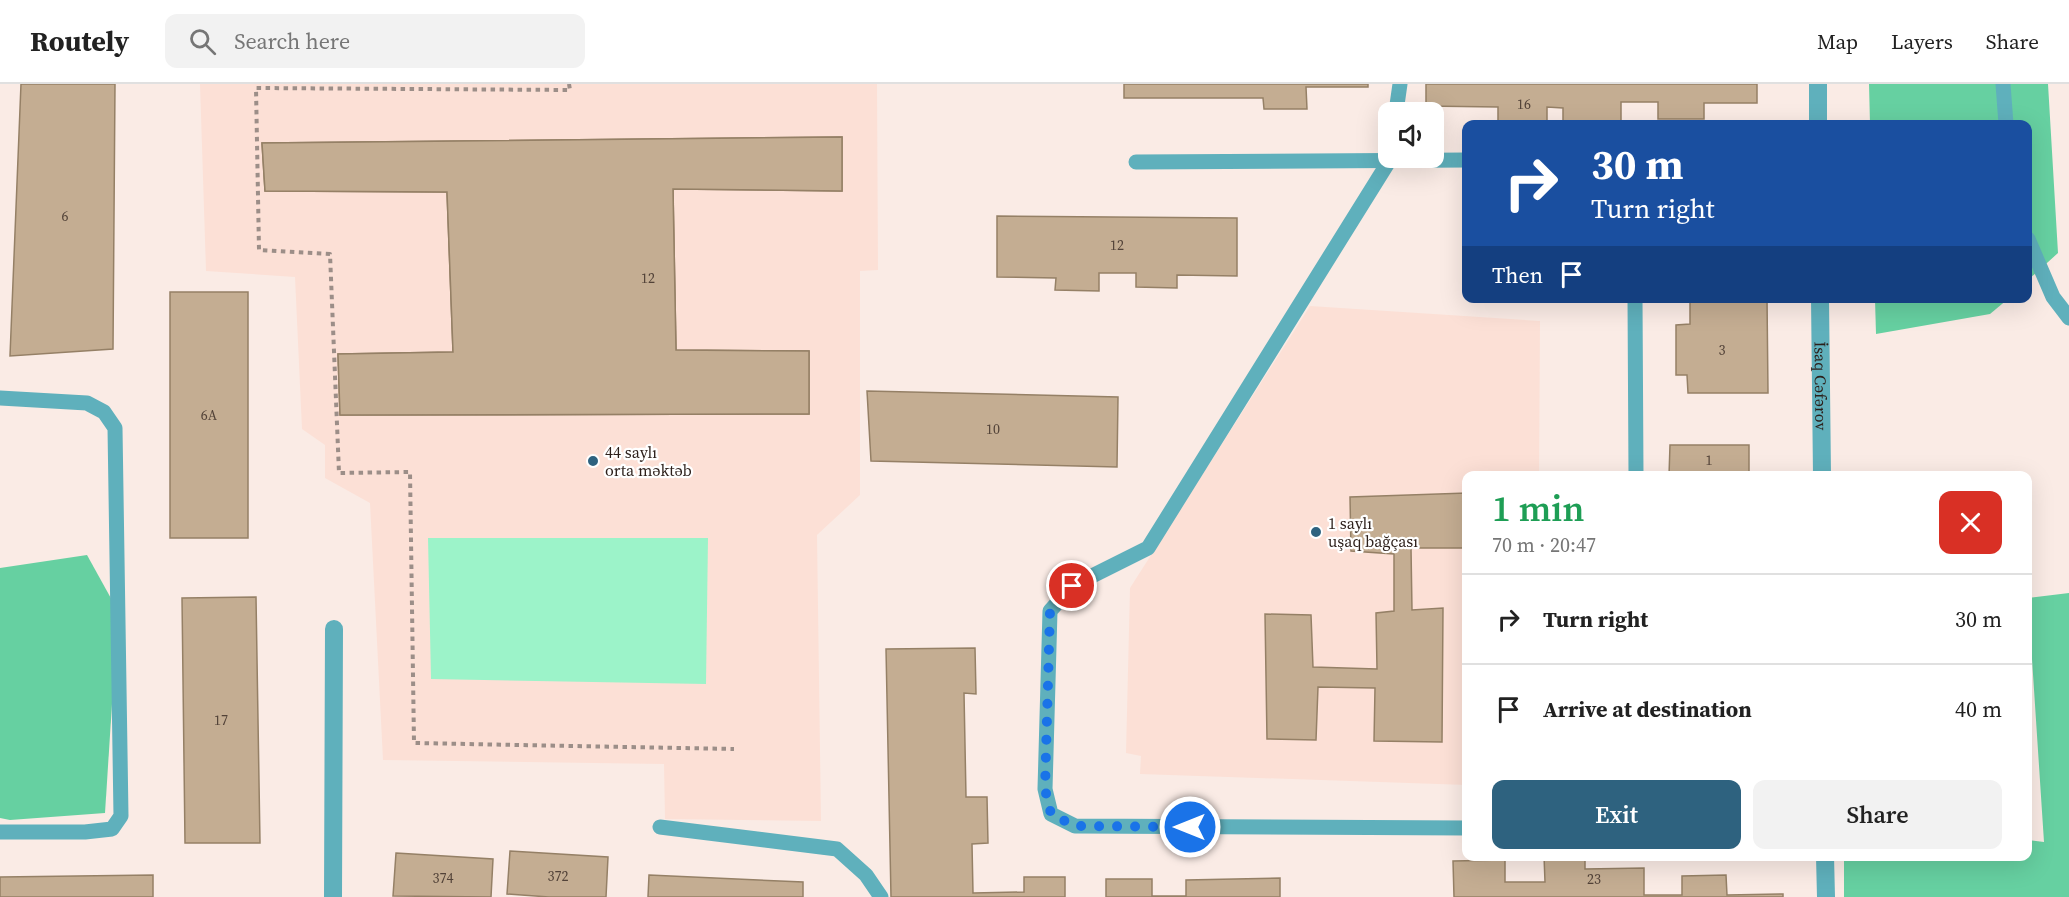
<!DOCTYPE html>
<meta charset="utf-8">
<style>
body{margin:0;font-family:"Source Serif 4",serif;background:#f2f2f2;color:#222;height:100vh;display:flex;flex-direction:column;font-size:22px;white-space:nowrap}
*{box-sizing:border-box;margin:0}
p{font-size:20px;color:#767676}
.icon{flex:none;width:33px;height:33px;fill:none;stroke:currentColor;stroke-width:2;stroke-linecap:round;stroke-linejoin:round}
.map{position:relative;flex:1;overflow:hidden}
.side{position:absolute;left:1462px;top:387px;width:570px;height:390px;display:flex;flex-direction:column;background:#fff;border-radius:12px;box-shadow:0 6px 24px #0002}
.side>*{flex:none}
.guide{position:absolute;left:1462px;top:36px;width:570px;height:183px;border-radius:12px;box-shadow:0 6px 24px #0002;background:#1a4fa0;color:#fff;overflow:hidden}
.buttons{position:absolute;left:1378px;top:18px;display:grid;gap:12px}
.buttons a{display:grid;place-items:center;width:66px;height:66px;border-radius:12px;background:#fff;box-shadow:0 6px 24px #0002;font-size:30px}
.pin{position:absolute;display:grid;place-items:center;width:51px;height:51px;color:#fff;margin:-26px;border:3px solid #fff;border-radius:50%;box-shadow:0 2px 6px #0007}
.me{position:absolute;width:66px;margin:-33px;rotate:270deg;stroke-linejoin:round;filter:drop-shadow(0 0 4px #0008)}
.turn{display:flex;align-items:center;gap:21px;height:126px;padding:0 30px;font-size:27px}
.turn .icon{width:78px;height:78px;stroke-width:2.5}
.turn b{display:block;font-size:42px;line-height:51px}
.then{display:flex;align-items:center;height:57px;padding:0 30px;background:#0003;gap:12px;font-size:22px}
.round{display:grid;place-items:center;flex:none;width:63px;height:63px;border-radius:12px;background:#f2f2f2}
.headline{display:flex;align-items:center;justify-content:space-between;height:102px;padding:0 30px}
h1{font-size:36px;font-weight:600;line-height:45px;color:#1e9e55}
.cta{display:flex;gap:12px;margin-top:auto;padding:12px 30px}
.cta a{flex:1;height:69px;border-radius:12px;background:#2e627f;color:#fff;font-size:24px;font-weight:600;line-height:69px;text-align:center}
.cta a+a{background:#f2f2f2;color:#222}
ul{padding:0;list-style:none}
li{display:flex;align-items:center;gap:18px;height:90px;padding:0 30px;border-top:2px solid #e0e0e0}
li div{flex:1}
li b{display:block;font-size:22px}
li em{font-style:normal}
header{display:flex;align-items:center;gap:36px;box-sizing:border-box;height:84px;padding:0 30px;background:#fff;border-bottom:2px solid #e0e0e0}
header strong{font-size:28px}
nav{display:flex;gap:33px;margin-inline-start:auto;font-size:21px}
.search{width:420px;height:54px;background:#f2f2f2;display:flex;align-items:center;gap:15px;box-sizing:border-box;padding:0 21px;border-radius:12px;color:#767676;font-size:22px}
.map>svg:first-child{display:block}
.built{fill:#fce0d6}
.green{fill:#9cf3c9}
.forest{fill:#66d0a1}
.building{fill:#c4ad92;stroke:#958066;stroke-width:1.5;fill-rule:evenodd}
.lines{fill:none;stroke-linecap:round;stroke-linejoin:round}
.path{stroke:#9c8e88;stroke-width:4;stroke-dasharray:4.5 4.5;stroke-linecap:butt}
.lane{stroke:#5fb0bc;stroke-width:15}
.street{stroke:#5fb0bc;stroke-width:18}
.route{stroke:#1a73e8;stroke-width:10;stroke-dasharray:0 18}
.poi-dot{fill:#2e627f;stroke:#fff;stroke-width:2}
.labels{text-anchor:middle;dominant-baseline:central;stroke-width:4.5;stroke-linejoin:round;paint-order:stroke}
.number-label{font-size:14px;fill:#524238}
.street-label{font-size:16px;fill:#2c1f1a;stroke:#fff}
.poi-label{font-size:16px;fill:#2c1f1a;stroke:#fff;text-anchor:start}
</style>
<header>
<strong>Routely</strong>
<div class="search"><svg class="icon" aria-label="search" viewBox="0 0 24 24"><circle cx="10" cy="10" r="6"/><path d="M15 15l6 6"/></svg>Search here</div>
<nav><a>Map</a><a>Layers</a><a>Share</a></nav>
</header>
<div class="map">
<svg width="2069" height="813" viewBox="0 0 2069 813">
<rect width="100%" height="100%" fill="#faebe5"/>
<g class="built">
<polygon points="200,0 877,0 878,186 860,187 860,411 817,451 821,737 665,735 664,680 383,676 370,419 325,394 325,361 302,345 295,193 206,187"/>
<polygon points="1310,222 1540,237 1539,391 1467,392 1467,701 1140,690 1141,672 1126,669 1130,504"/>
</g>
<polygon class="green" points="428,454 708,454 706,600 431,595"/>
<g class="forest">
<polygon points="1869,0 2048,0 2058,169 2028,196 2028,40 1870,40"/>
<polygon points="1875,215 1875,214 2008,215 1990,230 1876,250"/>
<polygon points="87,471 118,527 105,729 10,736 0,734 0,484"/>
<polygon points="2069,509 2069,813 1844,813 1844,773 2028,772 2028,756 2044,758 2028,514"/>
</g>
<g class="building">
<polygon points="21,0 115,0 113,265 10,272"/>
<polygon points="1124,0 1368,0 1368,3 1306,3 1307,25 1264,25 1263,14 1124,14"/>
<polygon points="1426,0 1757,0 1757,19 1704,19 1704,35 1658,35 1658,18 1621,18 1621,40 1563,39 1563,24 1547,23 1547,40 1498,40 1498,23 1426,22"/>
<path d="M 842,53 L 842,107 L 673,105 L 676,266 L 809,267 L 809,330 L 340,331 L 338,270 L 453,268 L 447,108 L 265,107 L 262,59 ZM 598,103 L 618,104 L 623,267 L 508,269 L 498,104 L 514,104 L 515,121 L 599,122 Z"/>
<polygon points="842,53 842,107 673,105 676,266 809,267 809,330 340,331 338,270 453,268 447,108 265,107 262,59"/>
<polygon points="997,132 1237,134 1237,192 1177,191 1177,204 1136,203 1136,189 1099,189 1099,207 1055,206 1056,194 997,193"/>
<rect x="170" y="208" width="78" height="246"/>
<polygon points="1690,214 1767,214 1768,309 1688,309 1687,291 1676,291 1676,241 1690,240"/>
<polygon points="867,307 1118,313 1117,383 871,377"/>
<polygon points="1670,361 1749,361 1749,392 1669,392"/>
<polygon points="1467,409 1467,464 1411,464 1412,526 1443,524 1442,658 1374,657 1375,604 1318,603 1316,656 1267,655 1265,530 1311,531 1313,583 1377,585 1376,529 1394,527 1394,470 1351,467 1350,413"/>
<polygon points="256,513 260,759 185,759 182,514"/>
<polygon points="975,564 976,610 964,609 966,713 987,713 988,759 972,760 973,809 1024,808 1024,793 1065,793 1065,813 891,813 886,565"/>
<polygon points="510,767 608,773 606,813 549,813 507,810"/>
<polygon points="396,769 493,775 491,813 393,812"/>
<polygon points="1544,772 1585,772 1585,785 1644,784 1644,811 1682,811 1682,792 1726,791 1727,811 1783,810 1783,813 1454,813 1453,777 1505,776 1505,798 1545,798"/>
<polygon points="153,791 153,813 0,813 0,793"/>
<polygon points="649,791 803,798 803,813 648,813"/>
<polygon points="1280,794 1280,813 1106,813 1106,795 1152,795 1152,812 1186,812 1186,796"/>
</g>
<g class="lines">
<polyline class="path" points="569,0 570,6 256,4 259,166 330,170 339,389 410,388 414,659 734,665"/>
<g class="lane">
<polyline points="2003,0 2006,40"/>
<polyline points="1396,28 1400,0"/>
<polyline points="1391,74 1148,464 1072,502 1050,527 1045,705 1051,730 1075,742 1467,744"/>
<polyline points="1136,78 1467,76"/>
<polyline points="2028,155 2053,213 2069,234"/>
<polyline points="1635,214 1636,392"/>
<polyline points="0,314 87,319 104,328 115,344 121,732 112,745 85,748 0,748"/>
<polyline points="660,743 837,765 866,791 881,813"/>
</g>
<g class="street">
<polyline points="1818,0 1818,40"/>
<path id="s1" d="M 1820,214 L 1822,392"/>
<polyline points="1825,772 1826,813"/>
<polyline points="333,813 334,545"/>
</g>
</g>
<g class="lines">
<polyline class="route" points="1072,502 1050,527 1045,705 1051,730 1075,742 1190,743"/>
</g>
<g class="poi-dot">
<circle cx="593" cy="377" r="6"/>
<circle cx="1316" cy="448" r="6"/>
</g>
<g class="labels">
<g class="number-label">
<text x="1524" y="20">16</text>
<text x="65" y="132">6</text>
<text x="1117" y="161">12</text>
<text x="648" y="194">12</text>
<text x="1722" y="266">3</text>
<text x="209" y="331">6A</text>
<text x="993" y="345">10</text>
<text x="1709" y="376">1</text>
<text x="221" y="636">17</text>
<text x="558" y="792">372</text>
<text x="443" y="794">374</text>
<text x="1594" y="795">23</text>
</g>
<g class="street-label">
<text stroke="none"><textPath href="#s1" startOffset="88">İsaq Cəfərov</textPath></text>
</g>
<g class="poi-label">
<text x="605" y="368">44 saylı<tspan x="605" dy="18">orta məktəb</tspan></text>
<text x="1328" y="439">1 saylı<tspan x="1328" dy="18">uşaq bağçası</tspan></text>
</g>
</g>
</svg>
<div class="buttons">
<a><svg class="icon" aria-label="sound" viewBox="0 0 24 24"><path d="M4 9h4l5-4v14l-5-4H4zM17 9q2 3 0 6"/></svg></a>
</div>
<div class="pin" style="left:1072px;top:502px;background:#d93025"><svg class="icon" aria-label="arrive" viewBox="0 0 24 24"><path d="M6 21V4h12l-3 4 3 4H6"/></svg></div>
<svg class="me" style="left:1190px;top:743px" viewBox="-20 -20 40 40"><circle r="17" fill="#1a73e8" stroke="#fff" stroke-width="3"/><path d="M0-11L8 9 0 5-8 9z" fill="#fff"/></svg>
<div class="guide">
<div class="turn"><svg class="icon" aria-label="right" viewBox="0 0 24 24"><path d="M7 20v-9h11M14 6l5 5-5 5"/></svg><div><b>30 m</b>Turn right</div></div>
<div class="then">Then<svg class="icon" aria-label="arrive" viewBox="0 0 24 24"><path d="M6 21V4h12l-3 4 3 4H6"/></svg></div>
</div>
<section class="side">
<div class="headline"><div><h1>1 min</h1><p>70 m · 20:47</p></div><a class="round" style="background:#d93025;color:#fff"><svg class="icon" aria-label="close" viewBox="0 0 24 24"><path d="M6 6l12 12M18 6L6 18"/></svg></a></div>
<ul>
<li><svg class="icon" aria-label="right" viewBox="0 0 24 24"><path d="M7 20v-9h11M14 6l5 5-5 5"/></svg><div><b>Turn right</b></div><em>30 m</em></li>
<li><svg class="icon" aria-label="arrive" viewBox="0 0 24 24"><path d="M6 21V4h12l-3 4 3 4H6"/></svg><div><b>Arrive at destination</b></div><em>40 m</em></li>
</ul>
<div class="cta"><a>Exit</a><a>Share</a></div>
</section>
</div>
